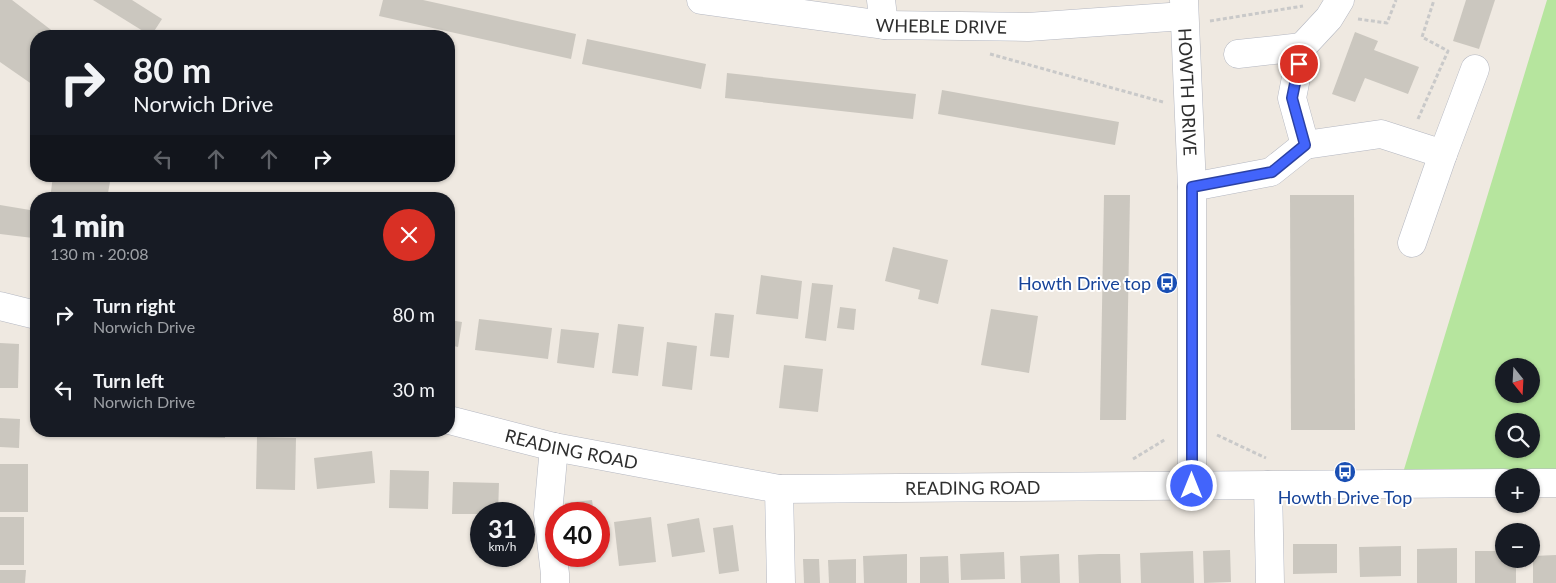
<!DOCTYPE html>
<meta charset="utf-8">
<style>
body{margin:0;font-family:Lato,sans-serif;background:#20242c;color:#f1f3f6;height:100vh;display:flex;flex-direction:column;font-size:19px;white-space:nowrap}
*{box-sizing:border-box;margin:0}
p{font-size:16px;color:#9ea1a6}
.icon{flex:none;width:28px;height:28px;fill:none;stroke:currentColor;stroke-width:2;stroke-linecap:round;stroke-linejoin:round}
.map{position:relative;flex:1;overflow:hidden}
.details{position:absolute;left:30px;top:192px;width:425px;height:245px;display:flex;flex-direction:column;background:#171b24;border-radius:20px;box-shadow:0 1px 4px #0004}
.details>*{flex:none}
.banner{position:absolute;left:30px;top:30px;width:425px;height:152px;border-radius:20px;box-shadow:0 1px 4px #0004;background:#171b24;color:#f1f3f6;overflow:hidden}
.needle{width:32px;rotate:162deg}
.controls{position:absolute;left:1495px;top:358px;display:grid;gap:10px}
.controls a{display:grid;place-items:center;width:45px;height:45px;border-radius:50%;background:#171b24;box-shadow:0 1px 4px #0004;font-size:25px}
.speed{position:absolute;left:470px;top:502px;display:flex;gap:10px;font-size:25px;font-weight:700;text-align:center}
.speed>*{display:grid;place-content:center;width:65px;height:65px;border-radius:50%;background:#171b24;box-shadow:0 1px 4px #0004;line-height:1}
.speed small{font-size:12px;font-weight:400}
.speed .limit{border:8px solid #d22;background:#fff;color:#111}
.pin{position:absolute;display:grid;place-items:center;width:42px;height:42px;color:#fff;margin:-21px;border:2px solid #fff;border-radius:50%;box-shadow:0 1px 5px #0007}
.me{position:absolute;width:55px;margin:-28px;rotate:0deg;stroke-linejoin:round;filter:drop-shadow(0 0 4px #0008)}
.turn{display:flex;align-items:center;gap:18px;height:105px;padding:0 20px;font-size:22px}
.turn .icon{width:65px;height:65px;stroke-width:2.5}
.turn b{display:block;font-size:35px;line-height:42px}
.lanes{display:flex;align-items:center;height:48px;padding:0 20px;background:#0003;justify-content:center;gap:25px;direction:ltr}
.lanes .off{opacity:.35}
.round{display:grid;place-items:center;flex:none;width:52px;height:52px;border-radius:26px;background:#20242c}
.overview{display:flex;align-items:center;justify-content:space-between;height:85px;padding:0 20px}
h1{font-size:30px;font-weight:800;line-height:38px}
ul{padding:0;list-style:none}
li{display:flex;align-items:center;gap:15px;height:75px;padding:0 20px}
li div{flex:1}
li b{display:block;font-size:19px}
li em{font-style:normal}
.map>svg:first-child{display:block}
.green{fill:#b6e59e;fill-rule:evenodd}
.building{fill:#cbc7bf}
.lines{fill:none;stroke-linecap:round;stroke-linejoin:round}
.street-casing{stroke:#b4b7c1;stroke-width:29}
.secondary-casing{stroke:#b4b7c1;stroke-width:29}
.path{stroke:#c9c9c9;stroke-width:3;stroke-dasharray:4 2.5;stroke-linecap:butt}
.street{stroke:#fff;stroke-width:28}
.secondary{stroke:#fff;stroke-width:28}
.route-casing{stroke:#2b41a3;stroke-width:12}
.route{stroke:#4264fb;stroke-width:9}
.labels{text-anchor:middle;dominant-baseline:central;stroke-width:4;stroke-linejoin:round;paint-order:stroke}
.street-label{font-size:18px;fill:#2e2e2e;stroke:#fff}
.transit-label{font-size:18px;fill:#164399;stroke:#fff;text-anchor:end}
</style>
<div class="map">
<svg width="1556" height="583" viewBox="0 0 1556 583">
<rect width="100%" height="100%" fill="#efe9e1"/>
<path class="green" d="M 1547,0 L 1556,0 L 1556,471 L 1402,476 ZM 1504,366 L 1531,366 L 1531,394 L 1504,394 ZM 1504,421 L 1531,421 L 1531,449 L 1504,449 Z"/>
<g class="building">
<polygon points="0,0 12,0 59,36 36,36 36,87 0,62"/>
<polygon points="93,0 132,0 162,19 151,36"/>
<polygon points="383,0 423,0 576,34 571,59 379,16"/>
<polygon points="1466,0 1495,0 1479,49 1453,41"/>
<polygon points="1355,32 1378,41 1374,50 1419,67 1408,94 1365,78 1355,102 1332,94"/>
<polygon points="587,39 706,64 701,89 582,64"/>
<polygon points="727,73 916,94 913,119 725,98"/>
<polygon points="942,90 1119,122 1115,145 938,114"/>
<polygon points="53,176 111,176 107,199 50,199"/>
<polygon points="1104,195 1130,195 1126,420 1100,420"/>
<polygon points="1290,195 1354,195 1355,430 1291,430"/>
<polygon points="0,205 36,211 33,238 0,234"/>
<polygon points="893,247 948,260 938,304 918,299 920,290 885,281"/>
<polygon points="761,275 802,281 798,319 756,314"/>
<polygon points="812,283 833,285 826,341 805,338"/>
<polygon points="840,307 856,309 854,330 837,328"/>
<polygon points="991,309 1038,316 1029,373 981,365"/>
<polygon points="715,313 734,315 729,358 710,356"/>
<polygon points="479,319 552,328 548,359 475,350"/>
<polygon points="449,320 462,322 458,347 449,345"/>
<polygon points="618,324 644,327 638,376 612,373"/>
<polygon points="561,329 599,333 594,368 557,363"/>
<polygon points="667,342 697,346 692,390 662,386"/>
<polygon points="0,343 19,344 18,388 0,388"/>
<polygon points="784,365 823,369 818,412 779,408"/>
<polygon points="0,418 20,419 19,448 0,447"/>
<polygon points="156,431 225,431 225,438 156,437"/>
<polygon points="257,437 296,438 295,490 256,489"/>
<polygon points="372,451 375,483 317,489 314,458"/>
<rect x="0" y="464" width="28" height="48"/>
<polygon points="390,470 429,471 428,509 389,508"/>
<polygon points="453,482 499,483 498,514 452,514"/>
<polygon points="592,500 594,514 567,514 565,503"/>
<rect x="0" y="517" width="24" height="48"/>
<polygon points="651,517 656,562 619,566 614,522"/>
<polygon points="699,518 705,552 672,557 667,524"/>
<polygon points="733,525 739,571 719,574 713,528"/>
<polygon points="1293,544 1337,544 1337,573 1293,574"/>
<polygon points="1401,546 1401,576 1360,577 1359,547"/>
<polygon points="1457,548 1457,583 1417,583 1417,549"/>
<polygon points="1230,550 1231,582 1204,583 1203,551"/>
<polygon points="1193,551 1194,583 1141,583 1140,553"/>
<polygon points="1475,551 1504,551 1504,559 1516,559 1516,583 1475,583"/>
<polygon points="1004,552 1005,579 961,580 960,554"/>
<polygon points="907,554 907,583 864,583 863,556"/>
<polygon points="1059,554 1060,583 1021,583 1020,556"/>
<polygon points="1099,554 1120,554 1121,583 1079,583 1078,555"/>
<polygon points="1556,555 1556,583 1533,583 1533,556"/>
<polygon points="948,556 949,583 920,583 920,557"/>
<polygon points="803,559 819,559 820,583 804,583"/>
<polygon points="856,559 856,583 829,583 828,560"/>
<polygon points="0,570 26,570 25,583 0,583"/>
</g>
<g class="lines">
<g class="street-casing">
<g id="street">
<path id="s1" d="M 701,0 L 884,25 L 1028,27 L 1184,16"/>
<polyline points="881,0 884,25"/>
<polyline points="1302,47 1329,18 1340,0"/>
<polyline points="1305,145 1381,134 1443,154 1475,69"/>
<polyline points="1192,187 1271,172 1305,145 1292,98 1302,47 1238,54"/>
<polyline points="1412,243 1443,154"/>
<polyline points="554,447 548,514 555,574 555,583"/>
<polyline points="1268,485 1270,583"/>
<polyline points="779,489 781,583"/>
</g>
</g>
<g class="secondary-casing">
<g id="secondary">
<path id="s2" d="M 1184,0 L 1192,187 L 1192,486"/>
<polyline points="0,306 36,315"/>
<path id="s3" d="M 449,420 L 554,447 L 779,489 L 1504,483"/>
<polyline points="1531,483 1556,483"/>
</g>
</g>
<g class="path">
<polyline points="1358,19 1387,23 1396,0"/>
<polyline points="1210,21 1303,6"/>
<polyline points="990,54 1163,102"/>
<polyline points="1418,119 1448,51 1422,37 1434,0"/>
<polyline points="1217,435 1266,458"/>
<polyline points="1133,459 1166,439"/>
</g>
<use href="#street" class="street"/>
<use href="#secondary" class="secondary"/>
</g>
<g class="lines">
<g class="route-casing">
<polyline id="route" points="1192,486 1192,187 1272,172 1305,145 1292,98 1299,64"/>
</g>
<use href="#route" class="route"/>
</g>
<defs>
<g id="bus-disc" transform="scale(1.125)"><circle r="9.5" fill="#1a4fb4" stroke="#fff"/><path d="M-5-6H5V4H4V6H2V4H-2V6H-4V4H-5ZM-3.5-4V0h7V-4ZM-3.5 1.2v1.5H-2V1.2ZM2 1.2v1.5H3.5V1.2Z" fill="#fff"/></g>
</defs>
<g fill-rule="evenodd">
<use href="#bus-disc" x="1167" y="283"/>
<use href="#bus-disc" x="1345" y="472"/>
</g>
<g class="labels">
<g class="street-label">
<text stroke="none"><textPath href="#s1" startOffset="242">WHEBLE DRIVE</textPath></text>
<text stroke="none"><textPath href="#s2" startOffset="92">HOWTH DRIVE</textPath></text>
<text stroke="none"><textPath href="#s3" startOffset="126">READING ROAD</textPath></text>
<text stroke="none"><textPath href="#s3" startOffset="531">READING ROAD</textPath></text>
</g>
<g class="transit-label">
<text x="1151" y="283">Howth Drive top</text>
<text x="1345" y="497" text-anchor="middle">Howth Drive Top</text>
</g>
</g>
</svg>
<div class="controls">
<a><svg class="needle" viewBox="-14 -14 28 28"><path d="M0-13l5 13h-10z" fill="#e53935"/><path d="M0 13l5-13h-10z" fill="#9ea1a6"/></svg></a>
<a><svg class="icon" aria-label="search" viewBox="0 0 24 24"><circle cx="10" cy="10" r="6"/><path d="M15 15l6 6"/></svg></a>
<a>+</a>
<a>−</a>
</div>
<div class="speed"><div>31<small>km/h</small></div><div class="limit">40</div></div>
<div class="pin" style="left:1299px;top:64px;background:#d93025"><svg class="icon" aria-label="arrive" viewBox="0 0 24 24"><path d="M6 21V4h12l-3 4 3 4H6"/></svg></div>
<svg class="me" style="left:1192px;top:486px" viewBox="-20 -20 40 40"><circle r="17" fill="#4264fb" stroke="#fff" stroke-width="3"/><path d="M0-11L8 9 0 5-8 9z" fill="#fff"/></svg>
<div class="banner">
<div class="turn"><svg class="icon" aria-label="right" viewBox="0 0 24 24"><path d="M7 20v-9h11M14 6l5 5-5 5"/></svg><div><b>80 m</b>Norwich Drive</div></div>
<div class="lanes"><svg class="icon off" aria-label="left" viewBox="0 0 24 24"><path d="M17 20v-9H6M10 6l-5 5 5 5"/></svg><svg class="icon off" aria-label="ahead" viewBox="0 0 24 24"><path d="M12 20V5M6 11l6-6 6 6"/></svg><svg class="icon off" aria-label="ahead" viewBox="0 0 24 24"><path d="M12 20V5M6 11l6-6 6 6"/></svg><svg class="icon" aria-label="right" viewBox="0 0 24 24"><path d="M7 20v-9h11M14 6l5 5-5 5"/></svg></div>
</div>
<section class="details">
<div class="overview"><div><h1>1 min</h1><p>130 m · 20:08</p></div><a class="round" style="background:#d93025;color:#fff"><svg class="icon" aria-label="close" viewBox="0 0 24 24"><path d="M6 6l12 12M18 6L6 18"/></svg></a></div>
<ul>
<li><svg class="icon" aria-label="right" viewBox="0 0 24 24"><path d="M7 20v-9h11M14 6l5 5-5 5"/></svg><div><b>Turn right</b><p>Norwich Drive</p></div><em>80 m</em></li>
<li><svg class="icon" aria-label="left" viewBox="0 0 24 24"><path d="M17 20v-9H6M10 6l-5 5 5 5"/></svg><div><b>Turn left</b><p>Norwich Drive</p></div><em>30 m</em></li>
</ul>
</section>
</div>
